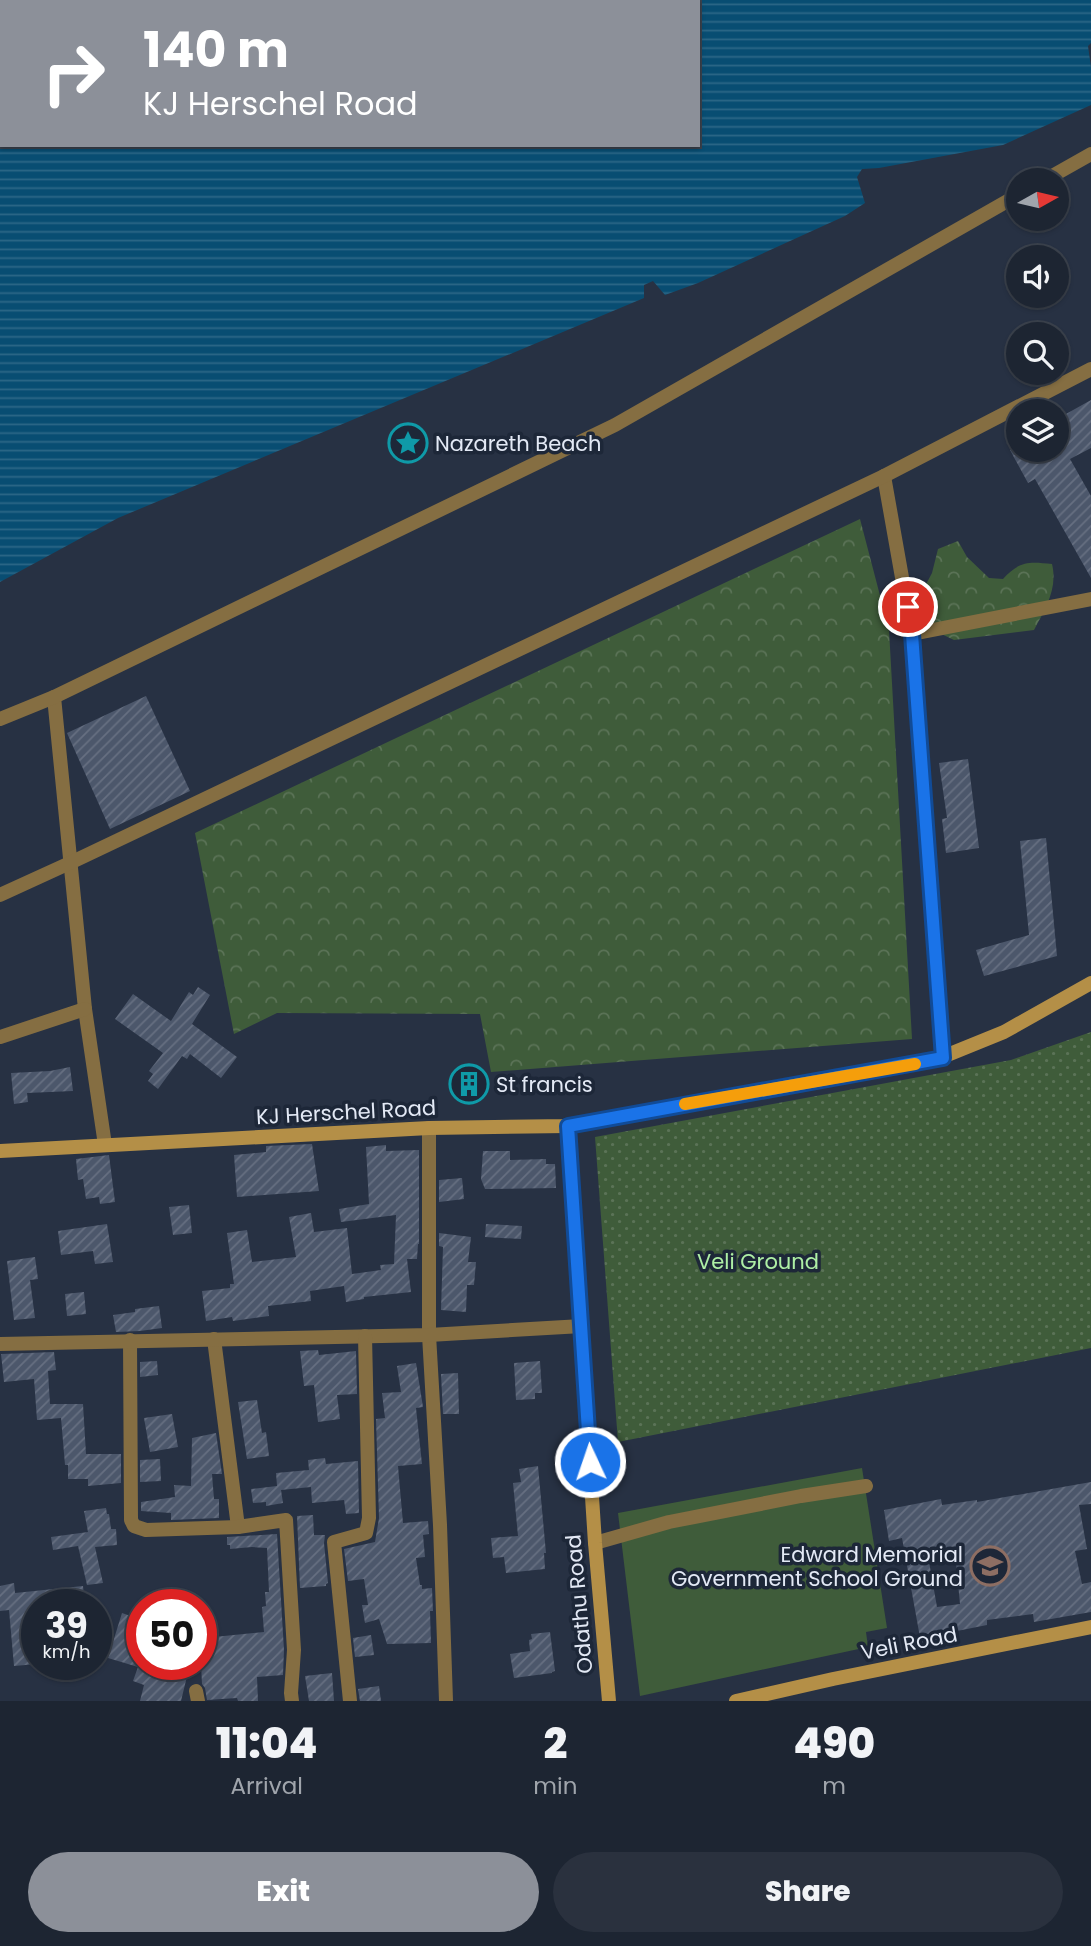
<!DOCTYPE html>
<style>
body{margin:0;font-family:Poppins,sans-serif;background:#2a313e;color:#f1f3f6;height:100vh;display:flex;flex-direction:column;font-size:26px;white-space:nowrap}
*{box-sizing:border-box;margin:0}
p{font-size:23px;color:#a0a5ac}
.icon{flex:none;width:38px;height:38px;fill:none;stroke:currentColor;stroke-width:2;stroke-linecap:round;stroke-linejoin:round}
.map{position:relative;height:1701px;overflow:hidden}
.panel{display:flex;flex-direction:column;background:#1d2532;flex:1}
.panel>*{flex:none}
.top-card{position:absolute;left:0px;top:0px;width:700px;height:147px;box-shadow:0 2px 5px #0004,0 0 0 2px #3b424d;background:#8c9099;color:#fff;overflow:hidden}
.needle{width:46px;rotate:82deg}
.controls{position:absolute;left:1006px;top:168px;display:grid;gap:14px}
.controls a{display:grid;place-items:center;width:63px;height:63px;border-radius:50%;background:#1d2532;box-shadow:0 2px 5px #0004,0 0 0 2px #3b424d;font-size:35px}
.speed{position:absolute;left:21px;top:1589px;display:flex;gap:14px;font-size:35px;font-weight:700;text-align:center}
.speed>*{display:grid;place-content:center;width:91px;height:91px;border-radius:50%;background:#1d2532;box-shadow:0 2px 5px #0004,0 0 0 2px #3b424d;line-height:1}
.speed small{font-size:18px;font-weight:400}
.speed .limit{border:10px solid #d22;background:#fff;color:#111}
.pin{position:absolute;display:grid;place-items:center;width:60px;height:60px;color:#fff;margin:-30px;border:4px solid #fff;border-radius:50%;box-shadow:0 2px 7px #0007}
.me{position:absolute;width:77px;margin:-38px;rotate:357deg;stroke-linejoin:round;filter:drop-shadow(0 0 5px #0008)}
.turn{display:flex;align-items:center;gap:24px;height:147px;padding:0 28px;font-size:32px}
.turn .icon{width:91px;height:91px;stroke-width:2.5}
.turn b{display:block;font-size:49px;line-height:60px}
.eta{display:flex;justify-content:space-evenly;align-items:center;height:119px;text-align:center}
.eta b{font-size:42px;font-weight:800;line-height:49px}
.button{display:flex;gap:14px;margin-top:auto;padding:14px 28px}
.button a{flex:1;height:80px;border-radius:42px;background:#8c9099;color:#fff;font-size:28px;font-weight:800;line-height:80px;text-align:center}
.button a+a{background:#2a313e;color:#f1f3f6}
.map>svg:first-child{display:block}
.green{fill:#3f5c3a}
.forest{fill:url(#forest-crowns)}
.park{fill:url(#park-dots)}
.water{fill:url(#water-rules);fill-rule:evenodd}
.building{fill:url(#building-hatch);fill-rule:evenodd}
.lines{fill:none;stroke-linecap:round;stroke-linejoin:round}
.street{stroke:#856e42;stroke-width:14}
.secondary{stroke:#b48f47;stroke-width:14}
.route-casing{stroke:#114b97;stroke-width:18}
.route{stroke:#1a73e8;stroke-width:12}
.slow{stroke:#f59e0b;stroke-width:12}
.labels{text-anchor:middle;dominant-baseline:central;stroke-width:7;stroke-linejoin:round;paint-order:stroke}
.poi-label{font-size:21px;fill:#e3e9f5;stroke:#1d2738;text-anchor:start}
.street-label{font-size:21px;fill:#e3e9f5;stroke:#1d2738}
.park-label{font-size:21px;fill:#aeefa5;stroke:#1d2738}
</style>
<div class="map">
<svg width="1091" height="1701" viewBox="0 0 1091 1701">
<defs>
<pattern id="forest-crowns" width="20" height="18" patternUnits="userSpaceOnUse" patternTransform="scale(1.75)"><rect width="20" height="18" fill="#3f5c3a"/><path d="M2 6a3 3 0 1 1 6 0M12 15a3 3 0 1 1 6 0" fill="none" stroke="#5b7357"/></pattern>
<pattern id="park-dots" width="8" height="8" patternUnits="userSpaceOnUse" patternTransform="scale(1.75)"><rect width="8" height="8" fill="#3f5c3a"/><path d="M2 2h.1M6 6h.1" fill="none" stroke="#5b7357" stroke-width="1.8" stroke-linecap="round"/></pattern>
<pattern id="water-rules" width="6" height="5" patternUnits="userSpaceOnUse" patternTransform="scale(1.75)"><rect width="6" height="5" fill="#084d72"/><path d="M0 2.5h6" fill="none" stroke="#2c6787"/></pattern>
<pattern id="building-hatch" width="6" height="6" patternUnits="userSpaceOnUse" patternTransform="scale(1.75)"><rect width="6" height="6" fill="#4c576b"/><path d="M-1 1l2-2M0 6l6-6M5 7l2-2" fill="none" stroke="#666f81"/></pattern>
</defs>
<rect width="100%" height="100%" fill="#273143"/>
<polygon class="green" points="862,1468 887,1628 866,1632 868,1647 640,1696 618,1513"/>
<g class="forest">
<polygon points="860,519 889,630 912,1039 491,1072 480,1014 277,1013 234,1034 195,833"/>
<path d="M 958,541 L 967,557 L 989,578 L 1003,579 C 1020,560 1030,562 1052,564 C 1058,589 1045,609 1034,630 L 954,640 L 933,630 L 923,607 L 923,590 L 932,573 L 938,549 Z"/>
</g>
<polygon class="park" points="1091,1032 1091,1348 618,1442 595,1137 1011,1060"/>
<path class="water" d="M 0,0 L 1091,0 L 1091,43 L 1088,46 L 1091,67 L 1091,105 L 1003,145 L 879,168 L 862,169 L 857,177 L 865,203 L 845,216 L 698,283 L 665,295 L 653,281 L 644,285 L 644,298 L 118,518 L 0,582 ZM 2,2 L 698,2 L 698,145 L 2,145 Z"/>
<g class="building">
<polygon points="1091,400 1091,448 1070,459 1091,496 1091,578 1035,479 1028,483 1010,450 1057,450 1057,419"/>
<polygon points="146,696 190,791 110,829 67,733"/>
<polygon points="968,759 979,848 946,853 942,819 947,818 939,763"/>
<polygon points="1046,838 1057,956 984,976 976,950 1029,935 1020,841"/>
<polygon points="198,987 210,995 192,1024 237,1057 221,1078 190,1054 187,1059 182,1056 158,1089 148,1081 153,1074 149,1071 163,1053 115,1019 133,994 171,1021 189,992 193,995"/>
<polygon points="70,1067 73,1091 27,1093 28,1102 14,1104 11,1073 50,1071"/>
<polygon points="475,1073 478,1094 463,1096 461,1074"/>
<polygon points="312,1144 319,1191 237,1197 234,1155 266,1152 266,1146"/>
<polygon points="386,1145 386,1151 419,1150 419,1244 418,1244 417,1259 407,1259 411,1292 364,1297 364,1299 346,1302 344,1286 310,1291 311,1301 268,1306 269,1316 233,1321 232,1317 206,1321 202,1291 230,1288 230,1284 234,1284 227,1233 247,1230 252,1262 296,1257 289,1217 311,1213 314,1232 347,1228 352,1274 381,1270 380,1265 394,1264 396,1215 341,1222 339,1209 369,1204 366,1147"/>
<polygon points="483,1151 510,1151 510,1160 546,1159 546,1164 555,1164 556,1188 485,1189 481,1179"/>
<polygon points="109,1155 115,1202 100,1204 99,1197 86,1199 83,1179 78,1180 76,1159"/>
<polygon points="462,1178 464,1199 439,1202 439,1180"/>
<polygon points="189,1205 192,1233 173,1235 169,1207"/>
<polygon points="107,1224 113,1262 95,1264 93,1251 61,1255 58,1231"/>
<polygon points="486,1224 522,1226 521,1239 485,1237"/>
<polygon points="439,1233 471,1237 468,1262 476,1262 474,1285 467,1285 466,1312 441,1310 443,1247 439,1246"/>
<polygon points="35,1257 38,1279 30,1280 35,1318 14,1320 7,1261"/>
<polygon points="84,1292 86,1314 67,1316 65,1294"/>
<polygon points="159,1306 162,1328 140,1331 116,1332 113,1315 135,1312 135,1309"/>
<polygon points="318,1350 319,1355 356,1351 357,1394 337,1395 340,1419 318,1422 314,1385 304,1386 300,1351"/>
<polygon points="54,1352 56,1370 48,1371 50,1404 83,1404 86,1454 121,1454 121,1483 88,1486 88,1479 68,1479 68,1465 65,1465 61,1418 37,1420 34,1379 4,1382 1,1354"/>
<polygon points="157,1361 158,1375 140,1377 140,1362"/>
<polygon points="540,1361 542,1393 535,1393 535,1399 516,1400 514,1363"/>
<polygon points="416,1363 423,1407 416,1408 422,1464 398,1466 403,1523 428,1521 429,1534 423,1535 425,1557 416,1558 420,1585 422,1585 422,1589 432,1588 433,1611 430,1611 431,1643 387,1644 379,1619 365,1623 362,1605 368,1605 364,1579 348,1581 344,1549 375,1542 379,1518 376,1419 385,1418 382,1393 401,1392 397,1366"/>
<polygon points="458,1373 459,1414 443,1414 441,1374"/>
<polygon points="257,1400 262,1433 266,1432 269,1456 247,1459 238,1402"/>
<polygon points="172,1414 178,1447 150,1452 144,1418"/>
<polygon points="216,1433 222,1474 212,1474 214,1499 219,1499 219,1518 171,1520 171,1513 141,1511 141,1502 175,1497 174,1485 191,1486 192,1438"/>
<polygon points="325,1458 326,1464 358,1461 359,1513 346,1514 344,1500 312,1503 311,1487 281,1490 283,1503 266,1506 266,1502 253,1503 251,1489 277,1486 276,1473 309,1470 308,1460"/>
<polygon points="160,1459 161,1481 140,1482 140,1460"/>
<polygon points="538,1466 546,1553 544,1553 545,1569 506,1573 504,1557 493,1558 491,1538 518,1536 513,1483 521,1482 519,1469"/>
<path d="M 1091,1482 L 1091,1504 L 1079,1505 L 1087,1549 L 1075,1551 L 1082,1584 L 1091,1582 L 1091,1612 L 1034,1622 L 1033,1614 L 987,1620 L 987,1625 L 942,1634 L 942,1639 L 921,1643 L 902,1538 L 889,1541 L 884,1510 L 941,1499 L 942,1505 L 977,1500 L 977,1502 ZM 955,1553 L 960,1604 L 937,1607 L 928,1556 Z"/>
<polygon points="106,1508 107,1514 109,1514 111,1529 116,1529 117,1545 95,1547 103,1583 87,1585 78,1546 53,1550 51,1537 88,1532 84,1511"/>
<polygon points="313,1515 314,1535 325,1535 324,1543 328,1583 326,1584 326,1586 300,1588 297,1516"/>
<polygon points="277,1534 284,1650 283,1675 257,1677 258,1701 238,1701 237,1698 207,1700 205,1688 202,1684 201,1664 201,1659 206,1659 204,1638 264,1632 262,1607 266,1606 265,1592 269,1592 267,1548 252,1547 230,1549 230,1545 227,1545 227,1537"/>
<polygon points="14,1583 15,1593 83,1586 85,1605 37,1605 37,1664 14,1666 9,1610 0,1611 0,1586"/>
<polygon points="122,1613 142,1620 142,1664 190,1664 181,1701 140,1701 144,1685 133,1681 138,1667 108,1658"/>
<polygon points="550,1632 555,1671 552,1672 552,1673 514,1678 510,1654 530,1651 529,1640 532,1639 531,1634"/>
<polygon points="371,1635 374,1655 355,1657 353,1638"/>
<polygon points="332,1673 334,1701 309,1701 305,1676"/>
<polygon points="379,1686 381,1701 360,1701 358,1689"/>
</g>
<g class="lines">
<g class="street">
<polyline points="1045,180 1091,154"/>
<polyline points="884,476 912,634 943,1058"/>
<polyline points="912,634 1091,599"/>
<polyline points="54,697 85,1009 105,1145"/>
<polyline points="0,719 54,697 615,425 1018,195"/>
<polyline points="0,895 72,862 884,476 1091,369"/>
<polyline points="0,1037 85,1009"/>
<polyline points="429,1128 429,1335 440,1525 446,1701"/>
<polyline points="214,1339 238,1527"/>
<polyline points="130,1340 131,1520 134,1526 146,1530 238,1527 286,1520 294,1650 291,1693 292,1701"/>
<polyline points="0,1344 429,1335 582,1326"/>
<polyline points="595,1543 669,1522 801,1496 866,1486"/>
<polyline points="196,1691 198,1701"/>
<polyline points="350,1701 334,1542 366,1533 369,1518 365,1336"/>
</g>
<g class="secondary">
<polyline points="568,1126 595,1543 609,1701"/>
<polyline points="0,1151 429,1128 568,1126 935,1060 1004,1032 1091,983"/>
<polyline points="736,1701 833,1679 1091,1627"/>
</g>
</g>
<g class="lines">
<g class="route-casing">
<polyline id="route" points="590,1462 568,1126 943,1058 912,634 908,607"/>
</g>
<use href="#route" class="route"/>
<polyline class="slow" points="685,1104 915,1064"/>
</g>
<defs>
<g id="sight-ring" transform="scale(2.0125)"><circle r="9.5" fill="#1d2738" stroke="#0f9aa8" stroke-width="1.5"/><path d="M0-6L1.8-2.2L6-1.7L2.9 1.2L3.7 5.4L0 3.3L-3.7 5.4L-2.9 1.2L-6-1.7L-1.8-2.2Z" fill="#0f9aa8"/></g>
<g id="building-ring" transform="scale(2.0125)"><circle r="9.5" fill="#1d2738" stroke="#0f9aa8" stroke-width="1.5"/><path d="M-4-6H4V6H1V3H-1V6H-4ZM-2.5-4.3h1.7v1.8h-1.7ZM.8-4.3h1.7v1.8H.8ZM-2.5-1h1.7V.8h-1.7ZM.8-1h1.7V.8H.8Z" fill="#0f9aa8"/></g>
<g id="school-ring" transform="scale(2.0125)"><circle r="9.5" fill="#1d2738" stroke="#8d6e63" stroke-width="1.5"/><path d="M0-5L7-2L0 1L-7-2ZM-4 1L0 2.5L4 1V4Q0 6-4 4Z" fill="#8d6e63"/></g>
</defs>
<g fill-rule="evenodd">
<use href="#sight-ring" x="408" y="443"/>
<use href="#building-ring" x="469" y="1084"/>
<use href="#school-ring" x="990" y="1566"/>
</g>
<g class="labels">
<g class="poi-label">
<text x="435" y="443">Nazareth Beach</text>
<text x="496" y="1084">St francis</text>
<text x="963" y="1554" text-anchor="end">Edward Memorial<tspan x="963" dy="24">Government School Ground</tspan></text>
</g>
<g class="street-label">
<text transform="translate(346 1112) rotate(-3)">KJ Herschel Road</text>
<text transform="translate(579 1604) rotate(-95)">Odathu Road</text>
<text transform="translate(909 1643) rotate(-11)">Veli Road</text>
</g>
<g class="park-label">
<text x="758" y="1261">Veli Ground</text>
</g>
</g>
</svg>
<div class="controls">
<a><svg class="needle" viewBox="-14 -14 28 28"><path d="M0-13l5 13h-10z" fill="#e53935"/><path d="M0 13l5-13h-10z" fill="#a0a5ac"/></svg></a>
<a><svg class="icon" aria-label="sound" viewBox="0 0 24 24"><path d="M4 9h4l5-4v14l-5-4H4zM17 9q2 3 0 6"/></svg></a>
<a><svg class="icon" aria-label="search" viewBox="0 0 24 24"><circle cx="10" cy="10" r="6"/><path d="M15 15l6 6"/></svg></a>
<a><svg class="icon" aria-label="layers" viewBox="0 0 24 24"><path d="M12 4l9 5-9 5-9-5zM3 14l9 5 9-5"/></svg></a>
</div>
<div class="speed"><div>39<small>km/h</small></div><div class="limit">50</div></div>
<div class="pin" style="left:908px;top:607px;background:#d93025"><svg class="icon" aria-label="arrive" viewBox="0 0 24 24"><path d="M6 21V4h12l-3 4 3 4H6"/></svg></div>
<svg class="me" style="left:590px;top:1462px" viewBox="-20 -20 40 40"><circle r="17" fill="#1a73e8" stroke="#fff" stroke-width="3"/><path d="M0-11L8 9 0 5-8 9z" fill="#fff"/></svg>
<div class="top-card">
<div class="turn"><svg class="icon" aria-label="right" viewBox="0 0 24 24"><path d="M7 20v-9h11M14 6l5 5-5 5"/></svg><div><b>140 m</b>KJ Herschel Road</div></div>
</div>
</div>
<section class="panel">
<div class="eta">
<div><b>11:04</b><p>Arrival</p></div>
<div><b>2</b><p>min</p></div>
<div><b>490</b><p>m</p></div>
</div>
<div class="button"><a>Exit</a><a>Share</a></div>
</section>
